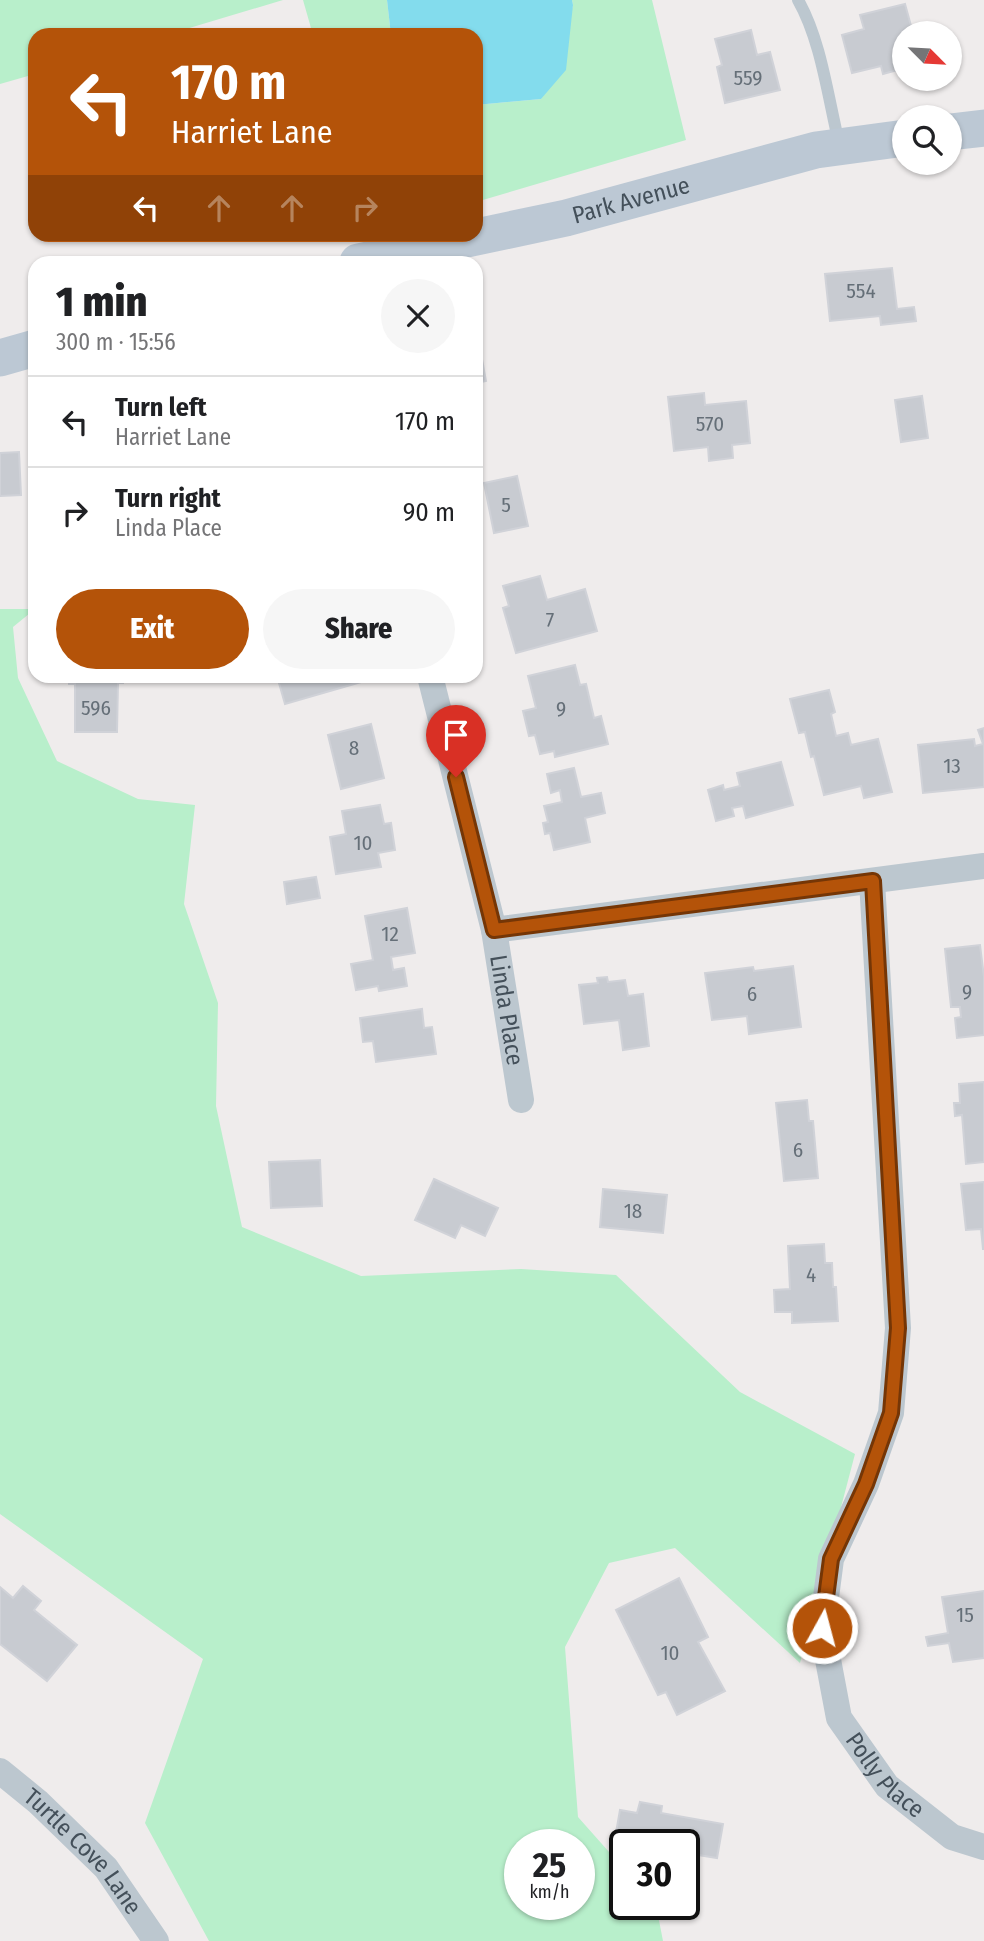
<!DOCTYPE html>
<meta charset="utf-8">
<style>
body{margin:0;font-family:"Fira Sans Condensed",sans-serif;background:#f6f6f6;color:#202124;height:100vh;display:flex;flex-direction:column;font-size:26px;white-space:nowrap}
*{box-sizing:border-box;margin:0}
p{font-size:23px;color:#757577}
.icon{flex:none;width:38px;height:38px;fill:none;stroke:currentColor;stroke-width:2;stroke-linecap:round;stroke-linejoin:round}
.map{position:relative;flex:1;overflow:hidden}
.sheet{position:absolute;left:28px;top:256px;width:455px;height:427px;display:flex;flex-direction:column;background:#fff;border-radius:21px;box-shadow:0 2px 5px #0004}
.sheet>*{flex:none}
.banner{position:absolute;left:28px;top:28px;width:455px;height:214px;border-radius:21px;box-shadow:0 2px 5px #0004;background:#b45309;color:#fff;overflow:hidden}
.needle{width:46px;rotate:114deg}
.controls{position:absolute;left:892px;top:21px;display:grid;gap:14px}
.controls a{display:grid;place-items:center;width:70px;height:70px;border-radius:50%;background:#fff;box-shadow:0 2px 5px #0004;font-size:35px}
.speed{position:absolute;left:504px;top:1829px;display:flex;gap:14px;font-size:35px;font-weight:700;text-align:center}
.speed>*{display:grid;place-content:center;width:91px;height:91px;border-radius:50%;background:#fff;box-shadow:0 2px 5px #0004;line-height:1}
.speed small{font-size:18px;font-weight:400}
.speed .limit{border:4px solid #111;border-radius:10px;background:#fff;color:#111}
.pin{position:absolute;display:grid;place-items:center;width:60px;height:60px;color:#fff;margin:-72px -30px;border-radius:50% 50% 50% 0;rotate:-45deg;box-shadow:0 0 7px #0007}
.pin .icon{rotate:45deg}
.me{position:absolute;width:77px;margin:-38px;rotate:7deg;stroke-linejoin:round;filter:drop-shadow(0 0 5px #0008)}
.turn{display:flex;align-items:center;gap:24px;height:147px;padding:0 28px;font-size:32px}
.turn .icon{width:91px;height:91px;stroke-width:2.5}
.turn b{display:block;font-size:49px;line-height:60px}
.lanes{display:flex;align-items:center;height:66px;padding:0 28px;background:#0003;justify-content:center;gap:35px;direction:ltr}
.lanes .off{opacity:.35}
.round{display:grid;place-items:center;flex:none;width:74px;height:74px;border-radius:37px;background:#f6f6f6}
.head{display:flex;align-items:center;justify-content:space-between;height:119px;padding:0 28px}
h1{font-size:42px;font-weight:800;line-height:52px}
.button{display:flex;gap:14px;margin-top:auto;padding:14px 28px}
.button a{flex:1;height:80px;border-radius:42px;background:#b45309;color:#fff;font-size:28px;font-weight:800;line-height:80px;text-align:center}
.button a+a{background:#f6f6f6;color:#202124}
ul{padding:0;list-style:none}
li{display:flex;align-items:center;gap:21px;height:91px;padding:0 28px;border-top:2px solid #e0e0e0}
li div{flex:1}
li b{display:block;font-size:26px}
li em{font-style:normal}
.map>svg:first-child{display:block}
.green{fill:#b8efcb;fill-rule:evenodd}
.water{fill:#83dced}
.building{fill:#c8cbd1;stroke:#d0d2d8;stroke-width:2}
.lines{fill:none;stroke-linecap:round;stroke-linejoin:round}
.lane{stroke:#bcc7cf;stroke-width:12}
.street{stroke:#bcc7cf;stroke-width:26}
.secondary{stroke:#bcc8d4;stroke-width:37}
.route-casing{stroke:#753606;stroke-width:18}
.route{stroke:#b45309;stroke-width:12}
.labels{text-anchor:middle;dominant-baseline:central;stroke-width:7;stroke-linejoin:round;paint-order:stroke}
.number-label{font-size:21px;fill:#656f78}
.street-label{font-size:24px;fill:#44505a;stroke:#fff}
</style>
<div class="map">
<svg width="984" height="1941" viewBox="0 0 984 1941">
<rect width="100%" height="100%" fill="#efecec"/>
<g class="green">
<polygon points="0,0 283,0 166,35 35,35 35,74 0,84"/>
<polygon points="303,0 387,0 391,35 313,35"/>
<polygon points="572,0 652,0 686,140 476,202 476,105 541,99 573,6"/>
<path d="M 0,609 L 35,609 L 13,627 L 18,678 L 57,761 L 138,799 L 195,805 L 184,904 L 218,1003 L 216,1106 L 242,1227 L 361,1276 L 521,1269 L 616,1275 L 740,1392 L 855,1454 L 800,1663 L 675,1548 L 609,1563 L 565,1647 L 578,1817 L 625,1870 L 625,1904 L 656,1905 L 663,1941 L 209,1941 L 145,1823 L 203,1659 L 0,1514 ZM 520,1844 L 579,1844 L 579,1904 L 520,1904 Z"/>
</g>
<polygon class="water" points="387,0 572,0 573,5 566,70 541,99 476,105 476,35 391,35"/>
<g class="building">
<polygon points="905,4 913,33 905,33 905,68 883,74 881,66 852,73 842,35 864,29 860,15"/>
<polygon points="751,30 757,55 770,52 780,90 725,103 717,67 722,65 715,39"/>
<polygon points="892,268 897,309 914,307 916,321 881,325 880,316 830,321 825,274"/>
<polygon points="481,354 486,381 476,383 476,355"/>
<polygon points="704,393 705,405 746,401 750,443 732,445 733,458 709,461 708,447 674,451 668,397"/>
<polygon points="922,396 928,438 901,442 895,400"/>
<polygon points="476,420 481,442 476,443"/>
<polygon points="19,452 21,495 0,496 0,453"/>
<polygon points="517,476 528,526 494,533 484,483"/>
<polygon points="540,576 547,600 585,589 597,631 516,653 503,608 509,606 503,586"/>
<polygon points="575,665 580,685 586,684 594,718 601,716 608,744 555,757 554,751 540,754 535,735 529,736 523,711 536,708 528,676"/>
<polygon points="69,676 123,676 123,683 118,683 117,732 75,732 75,684 69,684"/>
<polygon points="277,676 359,676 361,682 285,704"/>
<polygon points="829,690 835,712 831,714 836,736 848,733 851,745 878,739 892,792 864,798 861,786 824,795 814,756 811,757 805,732 799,733 790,699"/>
<polygon points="371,724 384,778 341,789 328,735"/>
<polygon points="984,728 984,787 923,793 918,745 974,739 975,746 983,744 978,730"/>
<polygon points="781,762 793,805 746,818 743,806 732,808 734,816 716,821 708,790 723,785 724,790 740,786 737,773"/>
<polygon points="574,768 581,797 601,793 605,813 585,818 590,842 554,850 550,833 545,834 543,823 548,822 544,806 562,802 560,790 551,793 547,774"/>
<polygon points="380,805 384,824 391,823 395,850 378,853 381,867 336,874 330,837 346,834 342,811"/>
<polygon points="316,877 320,898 287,904 284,882"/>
<polygon points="407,908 415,953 391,957 393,970 404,968 407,986 379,991 378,986 356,990 351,964 373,960 365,916"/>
<polygon points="980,945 984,977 984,1035 957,1038 955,1018 961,1017 960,1007 951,1007 945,949"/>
<polygon points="793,966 801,1027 749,1034 747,1016 712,1020 705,973 753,967 754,971"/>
<polygon points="607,977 608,982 625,980 628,996 643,994 649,1046 623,1050 619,1020 584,1024 579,985 598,983 597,978"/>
<polygon points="422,1009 424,1028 432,1027 436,1054 376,1062 373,1041 363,1042 360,1018"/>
<polygon points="984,1082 984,1162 966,1164 962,1115 955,1116 954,1103 960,1103 959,1084"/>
<polygon points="807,1100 809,1121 813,1121 818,1178 784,1181 776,1103"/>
<polygon points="320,1160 322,1206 271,1208 269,1162"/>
<polygon points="434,1179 498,1208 485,1236 461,1225 455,1238 415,1220"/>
<polygon points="984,1182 984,1249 983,1249 981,1229 966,1230 961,1184"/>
<polygon points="603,1189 667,1195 663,1233 600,1227"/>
<polygon points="824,1244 825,1263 832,1263 833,1287 836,1287 838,1321 792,1323 792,1312 775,1312 774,1290 790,1289 788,1246"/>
<polygon points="679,1578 708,1637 698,1642 725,1691 677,1715 666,1692 658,1695 616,1610"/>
<polygon points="23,1586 41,1601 34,1610 77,1645 47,1681 0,1644 0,1587 13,1598"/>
<polygon points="984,1591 984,1658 953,1662 949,1643 928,1646 926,1637 948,1633 942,1597"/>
<polygon points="640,1802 662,1806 661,1813 723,1824 717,1858 686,1853 684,1860 684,1844 614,1844 620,1810 637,1813"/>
</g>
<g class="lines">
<path class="lane" d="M 798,0 C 821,40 828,98 839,143"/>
<g class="street">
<path id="s1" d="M 430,676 L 494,930 L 521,1100"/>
<path id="s2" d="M 872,881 L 898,1328 L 891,1413 L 866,1484 L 831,1559 L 822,1628 L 839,1718 L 887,1786 L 952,1837 L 984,1847"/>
<polyline points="494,930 984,866"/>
<path id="s3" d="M 0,1771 L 38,1802 L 106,1868 L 156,1941"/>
</g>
<g class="secondary">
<polyline points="950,132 984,128"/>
<path id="s4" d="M 358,262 L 566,218 L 816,150 L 905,138"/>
<polyline points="0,358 35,348"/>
</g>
</g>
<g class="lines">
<g class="route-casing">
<polyline id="route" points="456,777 494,930 873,881 898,1328 891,1413 866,1484 831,1559 822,1628"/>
</g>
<use href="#route" class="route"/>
</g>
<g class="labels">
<g class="number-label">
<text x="748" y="78">559</text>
<text x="861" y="291">554</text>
<text x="710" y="424">570</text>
<text x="506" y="505">5</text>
<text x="550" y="620">7</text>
<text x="96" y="708">596</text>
<text x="561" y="709">9</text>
<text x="354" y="748">8</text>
<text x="952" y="766">13</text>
<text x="363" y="843">10</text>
<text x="390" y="934">12</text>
<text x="967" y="992">9</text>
<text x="752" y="994">6</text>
<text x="798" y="1150">6</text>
<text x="633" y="1211">18</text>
<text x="811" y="1275">4</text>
<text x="965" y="1615">15</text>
<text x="670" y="1653">10</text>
</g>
<g class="street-label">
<text stroke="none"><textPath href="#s4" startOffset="280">Park Avenue</textPath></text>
<text stroke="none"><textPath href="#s1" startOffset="343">Linda Place</textPath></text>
<text stroke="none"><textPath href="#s2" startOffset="926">Polly Place</textPath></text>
<text stroke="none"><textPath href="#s3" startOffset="116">Turtle Cove Lane</textPath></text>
</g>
</g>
</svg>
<div class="controls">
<a><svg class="needle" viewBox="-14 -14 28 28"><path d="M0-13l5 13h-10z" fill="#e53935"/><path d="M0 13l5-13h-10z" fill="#757577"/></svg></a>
<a><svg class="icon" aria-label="search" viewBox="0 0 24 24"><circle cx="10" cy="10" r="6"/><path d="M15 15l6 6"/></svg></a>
</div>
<div class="speed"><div>25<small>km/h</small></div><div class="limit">30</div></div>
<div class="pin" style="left:456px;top:777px;background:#d93025"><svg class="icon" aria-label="arrive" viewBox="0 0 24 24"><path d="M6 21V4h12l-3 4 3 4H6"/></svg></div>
<svg class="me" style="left:822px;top:1628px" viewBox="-20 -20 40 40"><circle r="17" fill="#b45309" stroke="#fff" stroke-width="3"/><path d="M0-11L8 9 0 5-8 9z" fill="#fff"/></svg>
<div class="banner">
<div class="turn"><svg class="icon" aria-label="left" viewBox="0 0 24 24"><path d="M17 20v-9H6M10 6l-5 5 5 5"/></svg><div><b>170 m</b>Harriet Lane</div></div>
<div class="lanes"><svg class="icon" aria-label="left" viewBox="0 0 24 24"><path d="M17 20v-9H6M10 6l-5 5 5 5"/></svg><svg class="icon off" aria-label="ahead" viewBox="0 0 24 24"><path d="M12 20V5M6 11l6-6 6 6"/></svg><svg class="icon off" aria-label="ahead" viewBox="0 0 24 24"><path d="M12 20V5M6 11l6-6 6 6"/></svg><svg class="icon off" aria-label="right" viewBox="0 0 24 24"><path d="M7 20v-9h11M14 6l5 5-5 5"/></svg></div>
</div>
<section class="sheet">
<div class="head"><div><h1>1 min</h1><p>300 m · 15:56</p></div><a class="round"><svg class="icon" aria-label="close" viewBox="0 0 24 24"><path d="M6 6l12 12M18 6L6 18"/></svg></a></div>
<ul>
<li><svg class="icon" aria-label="left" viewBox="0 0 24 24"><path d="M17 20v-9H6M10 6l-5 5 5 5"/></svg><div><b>Turn left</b><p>Harriet Lane</p></div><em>170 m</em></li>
<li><svg class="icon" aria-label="right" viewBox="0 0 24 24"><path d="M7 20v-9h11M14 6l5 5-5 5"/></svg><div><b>Turn right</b><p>Linda Place</p></div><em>90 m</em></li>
</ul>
<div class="button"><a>Exit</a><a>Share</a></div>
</section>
</div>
